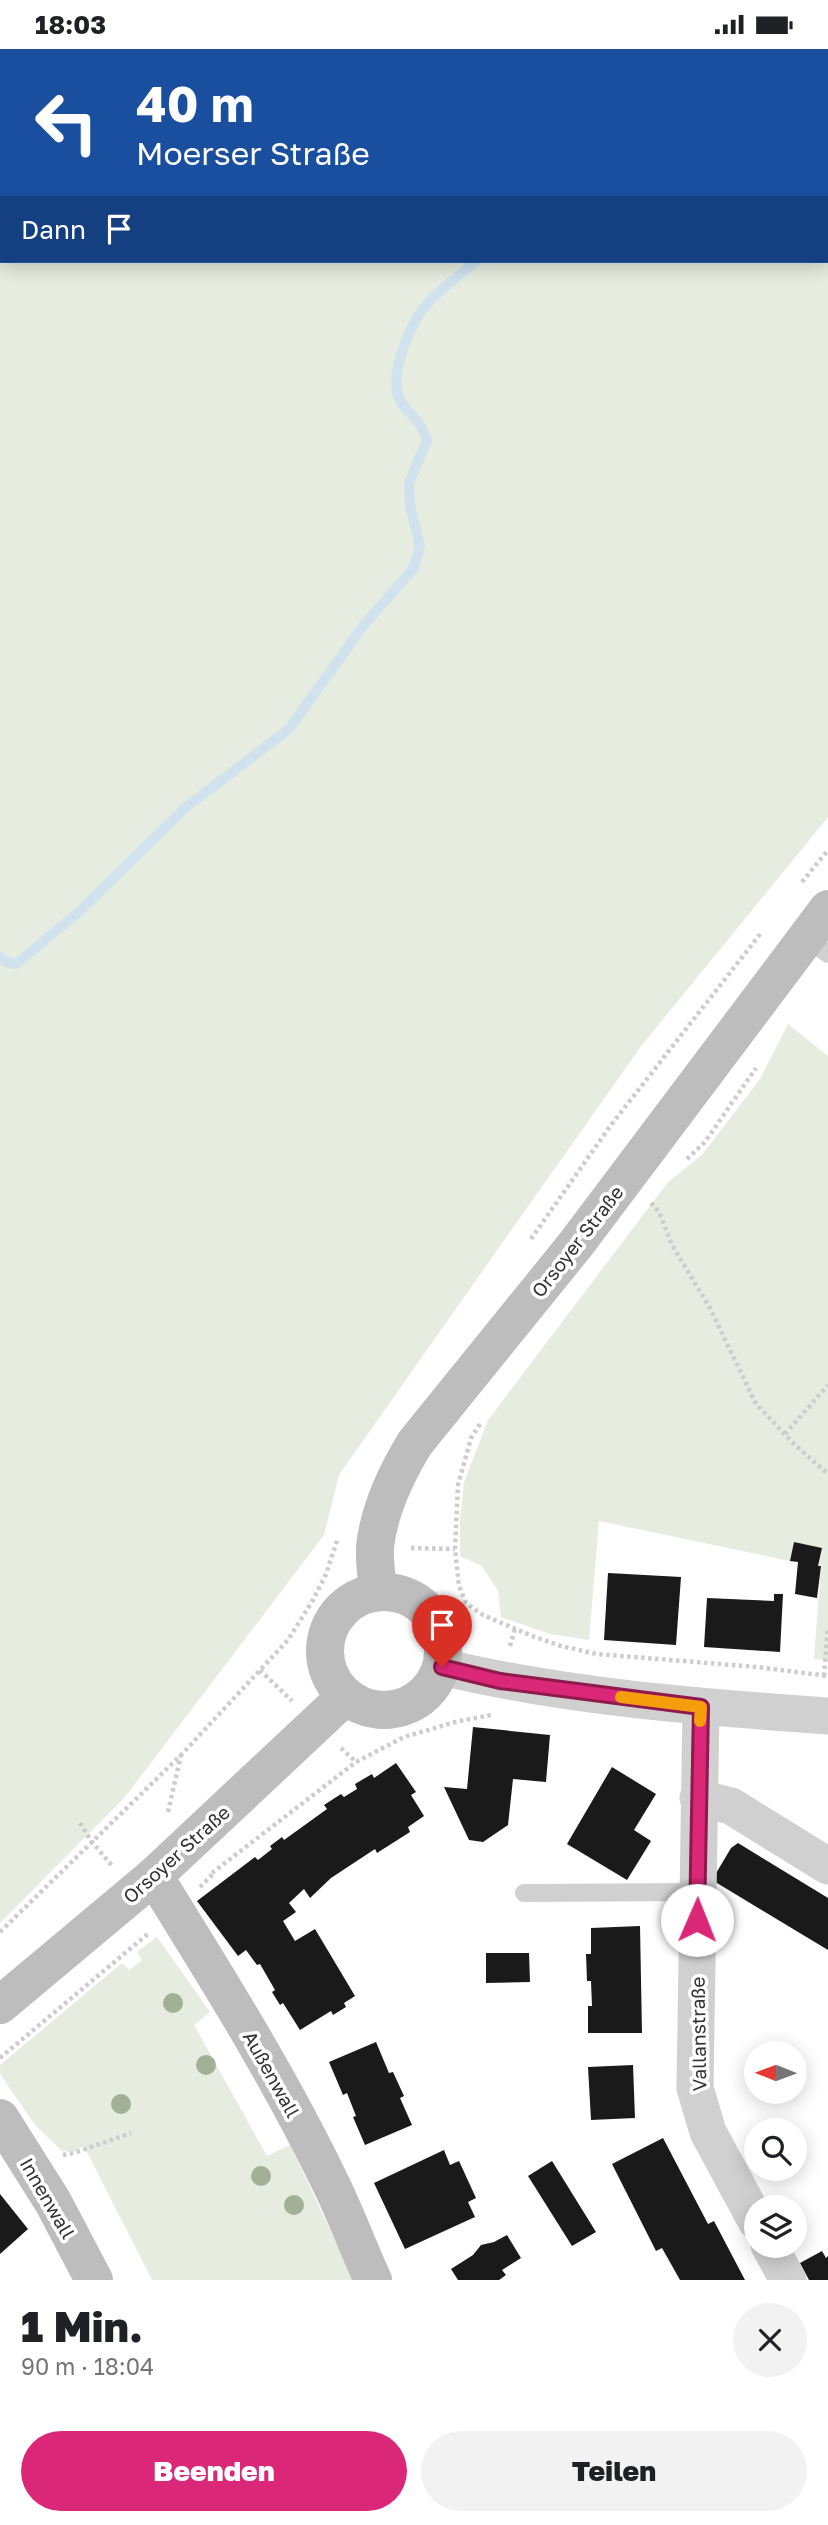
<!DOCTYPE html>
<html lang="de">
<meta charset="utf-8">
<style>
body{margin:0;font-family:"Golos Text",sans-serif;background:#f2f2f2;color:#202124;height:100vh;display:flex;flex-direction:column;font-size:26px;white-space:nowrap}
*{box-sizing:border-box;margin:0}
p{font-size:23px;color:#757577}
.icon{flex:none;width:38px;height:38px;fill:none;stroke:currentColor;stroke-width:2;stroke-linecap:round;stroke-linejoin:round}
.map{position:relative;height:2231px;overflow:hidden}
.side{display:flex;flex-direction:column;background:#fff;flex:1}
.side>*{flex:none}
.top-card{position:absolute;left:0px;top:0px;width:830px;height:214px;box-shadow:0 4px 18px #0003;background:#1a4fa0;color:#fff;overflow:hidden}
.needle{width:46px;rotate:271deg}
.buttons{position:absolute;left:744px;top:1992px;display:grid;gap:14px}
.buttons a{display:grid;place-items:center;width:63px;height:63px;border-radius:50%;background:#fff;box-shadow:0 4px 18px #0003;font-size:35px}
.pin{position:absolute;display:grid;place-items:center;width:60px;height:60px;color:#fff;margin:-72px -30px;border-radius:50% 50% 50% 0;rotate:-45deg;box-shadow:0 0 7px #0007}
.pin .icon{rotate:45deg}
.me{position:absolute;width:77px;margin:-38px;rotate:1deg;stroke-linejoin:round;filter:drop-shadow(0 0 5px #0008)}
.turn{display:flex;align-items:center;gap:24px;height:147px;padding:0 21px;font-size:32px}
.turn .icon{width:91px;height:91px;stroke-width:2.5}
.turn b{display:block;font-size:49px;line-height:60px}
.then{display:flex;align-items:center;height:66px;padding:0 21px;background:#0003;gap:14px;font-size:26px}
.round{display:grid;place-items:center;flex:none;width:74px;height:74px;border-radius:37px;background:#f2f2f2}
.summary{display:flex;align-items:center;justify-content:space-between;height:119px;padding:0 21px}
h1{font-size:42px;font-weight:800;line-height:52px}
.button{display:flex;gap:14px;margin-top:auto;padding:14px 21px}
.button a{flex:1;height:80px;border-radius:42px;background:#db2777;color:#fff;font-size:28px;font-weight:800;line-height:80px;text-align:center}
.button a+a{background:#f2f2f2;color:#202124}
.status{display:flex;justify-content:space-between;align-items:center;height:49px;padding:0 35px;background:#fff;direction:ltr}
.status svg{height:19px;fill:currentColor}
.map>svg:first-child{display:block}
.green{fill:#e6ecdf}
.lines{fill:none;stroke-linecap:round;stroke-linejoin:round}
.stream{stroke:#cfe2ee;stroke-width:10}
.building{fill:#1a1a1a}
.path{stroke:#cdcdcd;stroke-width:4.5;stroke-dasharray:3.5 3.5;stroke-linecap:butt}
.lane{stroke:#d0d0d0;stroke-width:18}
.street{stroke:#d0d0d0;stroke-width:37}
.secondary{stroke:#bdbdbd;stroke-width:38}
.tree{fill:#a2b095}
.route-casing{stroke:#8e194d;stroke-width:18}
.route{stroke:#db2777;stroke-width:12}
.slow{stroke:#f59e0b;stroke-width:12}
.labels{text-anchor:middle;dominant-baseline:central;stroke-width:7;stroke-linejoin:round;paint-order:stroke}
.street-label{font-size:19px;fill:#333;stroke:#fff}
</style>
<div class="status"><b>18:03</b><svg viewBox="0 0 49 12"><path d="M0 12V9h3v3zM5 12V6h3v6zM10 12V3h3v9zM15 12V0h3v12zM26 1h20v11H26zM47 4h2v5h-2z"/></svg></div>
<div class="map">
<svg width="828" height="2231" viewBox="0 0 828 2231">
<rect width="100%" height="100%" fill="#fff"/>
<g class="green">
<polygon points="0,33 2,212 828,212 828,198 828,768 642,996 500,1197 339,1426 324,1486 125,1748 0,1874"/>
<polygon points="788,975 828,1007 828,1611 814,1610 821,1518 818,1517 822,1499 794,1493 790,1512 599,1472 589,1591 550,1585 501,1568 498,1542 482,1517 460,1507 460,1471 464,1433 488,1371 668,1133 702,1106 760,1030"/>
<polygon points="157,1888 210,1963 194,1976 267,2107 290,2096 354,2231 152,2231 84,2097 73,2103 62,2102 35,2076 0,2025 0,2016 122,1914 129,1921 142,1911 137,1903"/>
</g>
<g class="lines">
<path class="stream" d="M 0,908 L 6,913 L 16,915 L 80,862 L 185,759 L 289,680 L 363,577 L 413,520 L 420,497 L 410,457 L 409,434 L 427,391 C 424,385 422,377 417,372 C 410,363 401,357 398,346 C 390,322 411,273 427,255 C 441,239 460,226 476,212"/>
</g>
<g class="building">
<polygon points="794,1493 822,1499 818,1517 821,1517 817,1549 795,1545 798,1513 790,1512"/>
<polygon points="608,1524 681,1528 676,1596 604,1591"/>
<polygon points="774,1545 783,1545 780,1603 704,1598 707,1549 774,1552"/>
<polygon points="473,1678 550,1686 546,1733 513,1730 508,1776 483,1793 469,1791 444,1738 467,1740"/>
<polygon points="396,1714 416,1743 411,1746 424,1767 408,1778 410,1783 377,1804 375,1800 331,1829 310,1849 304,1840 289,1854 296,1863 283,1872 295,1892 315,1880 355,1947 344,1954 346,1958 333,1966 331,1962 300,1981 283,1954 280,1956 272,1943 275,1941 260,1915 257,1916 246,1901 238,1907 197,1852 255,1808 258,1811 272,1800 270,1797 282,1788 284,1791 327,1760 324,1756 341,1745 344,1748 357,1740 355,1735 372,1725 374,1729"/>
<polygon points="612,1718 656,1745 634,1781 651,1792 627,1831 567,1795"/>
<polygon points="738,1794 828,1849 828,1901 712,1831 731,1799"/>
<polygon points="640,1877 642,1984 588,1984 588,1957 592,1957 591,1932 587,1932 586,1905 591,1905 591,1879"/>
<polygon points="486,1904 529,1904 530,1933 486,1934"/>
<polygon points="376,1993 389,2024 393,2023 404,2047 400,2049 412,2076 365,2096 353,2068 356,2067 347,2044 343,2046 329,2013"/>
<polygon points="633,2016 635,2069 591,2071 588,2018"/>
<polygon points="663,2089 708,2175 714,2172 745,2231 680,2231 662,2199 656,2202 612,2115"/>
<polygon points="444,2101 450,2116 459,2112 476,2149 468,2153 475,2168 405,2200 374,2134"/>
<polygon points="552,2112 596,2183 572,2197 528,2127"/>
<polygon points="0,2145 28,2180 0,2205"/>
<polygon points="507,2186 521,2209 502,2221 506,2226 499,2231 458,2231 451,2220 473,2206 481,2196 494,2193"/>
<polygon points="822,2202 826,2209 828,2207 828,2231 809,2231 800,2214"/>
</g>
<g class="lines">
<g class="path">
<polyline points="802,833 828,801"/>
<polyline points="687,1110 705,1093 756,1019"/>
<polyline points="651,1154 659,1163 672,1196 710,1259 756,1355 795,1396 828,1425"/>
<polyline points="531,1190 611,1076 761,884"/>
<polyline points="480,1375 471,1389 458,1436 455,1500 459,1537 466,1554 483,1566 532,1587 561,1597 597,1605 757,1618 828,1627"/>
<polyline points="785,1385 828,1336"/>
<polyline points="411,1499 455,1500"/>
<polyline points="510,1597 515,1580"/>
<polyline points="260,1621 292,1652"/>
<polyline points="824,1627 828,1578"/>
<polyline points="341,1699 356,1713"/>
<polyline points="168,1763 181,1706"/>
<polyline points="80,1774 92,1793 113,1818"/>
<polyline points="212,1824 356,1713 404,1688 459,1672 492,1666"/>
<polyline points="200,1838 214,1824"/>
<polyline points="0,1883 181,1706 288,1591 313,1551 326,1525 338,1489"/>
<polyline points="0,2009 149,1884"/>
<polyline points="63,2106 74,2104 131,2084"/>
</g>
<g class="lane">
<polyline points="806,889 828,905"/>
<polyline points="524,1844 697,1843"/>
</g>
<g class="street">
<path d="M 442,1618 C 568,1648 699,1658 828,1667"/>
<polyline points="701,1658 695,2039 708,2083 756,2172"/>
<polyline points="698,1749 731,1757 828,1817"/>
<polyline points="769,2196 788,2231"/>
</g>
<g class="secondary">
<polyline points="383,0 392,2"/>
<polyline points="785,0 786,2"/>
<polyline points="696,2 697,0"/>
<polyline points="753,2 754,0"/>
<path d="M 378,1543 C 377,1529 374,1512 375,1498 C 379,1461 396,1425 415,1394 L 576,1195 L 828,860"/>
<circle cx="384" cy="1602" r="59"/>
<path d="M 154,1827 C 216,1927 279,2027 330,2133 C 346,2165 358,2199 373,2231"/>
<polyline points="0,1956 154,1827 346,1647"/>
<polyline points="0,2069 53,2153 94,2231"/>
</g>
</g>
<g class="tree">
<circle cx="173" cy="1954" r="10"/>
<circle cx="206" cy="2016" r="10"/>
<circle cx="121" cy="2055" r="10"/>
<circle cx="261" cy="2127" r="10"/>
<circle cx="294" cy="2156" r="10"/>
</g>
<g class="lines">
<g class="route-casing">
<polyline id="route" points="442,1618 500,1632 701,1658 697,1871"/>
</g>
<use href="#route" class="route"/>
<polyline class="slow" points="621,1648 701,1658 700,1672"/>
</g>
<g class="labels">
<g class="street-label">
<text transform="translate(577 1192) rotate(-52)">Orsoyer Straße</text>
<text transform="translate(176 1805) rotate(-42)">Orsoyer Straße</text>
<text transform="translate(698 1985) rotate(-91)">Vallanstraße</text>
<text transform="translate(272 2025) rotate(61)">Außenwall</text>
<text transform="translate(48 2149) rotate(60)">Innenwall</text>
</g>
</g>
</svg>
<div class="buttons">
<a><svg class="needle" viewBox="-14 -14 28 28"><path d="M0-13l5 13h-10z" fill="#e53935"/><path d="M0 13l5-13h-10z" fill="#757577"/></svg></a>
<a><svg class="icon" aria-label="search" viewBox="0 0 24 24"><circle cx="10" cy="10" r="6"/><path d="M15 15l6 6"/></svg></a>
<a><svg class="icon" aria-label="layers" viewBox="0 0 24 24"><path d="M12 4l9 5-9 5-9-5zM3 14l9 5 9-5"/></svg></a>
</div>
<div class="pin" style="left:442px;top:1618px;background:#d93025"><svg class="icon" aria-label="arrive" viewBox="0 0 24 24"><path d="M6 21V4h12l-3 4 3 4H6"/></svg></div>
<svg class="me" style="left:697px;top:1871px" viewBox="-20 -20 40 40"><circle r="19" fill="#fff"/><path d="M0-13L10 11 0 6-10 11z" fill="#db2777"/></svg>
<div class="top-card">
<div class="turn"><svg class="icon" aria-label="left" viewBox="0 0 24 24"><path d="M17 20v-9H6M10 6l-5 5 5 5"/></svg><div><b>40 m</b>Moerser Straße</div></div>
<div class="then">Dann<svg class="icon" aria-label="arrive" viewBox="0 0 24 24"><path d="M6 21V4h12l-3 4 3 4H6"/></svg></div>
</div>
</div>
<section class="side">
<div class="summary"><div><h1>1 Min.</h1><p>90 m · 18:04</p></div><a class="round"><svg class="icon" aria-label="close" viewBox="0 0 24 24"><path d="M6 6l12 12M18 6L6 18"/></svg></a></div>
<div class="button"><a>Beenden</a><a>Teilen</a></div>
</section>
